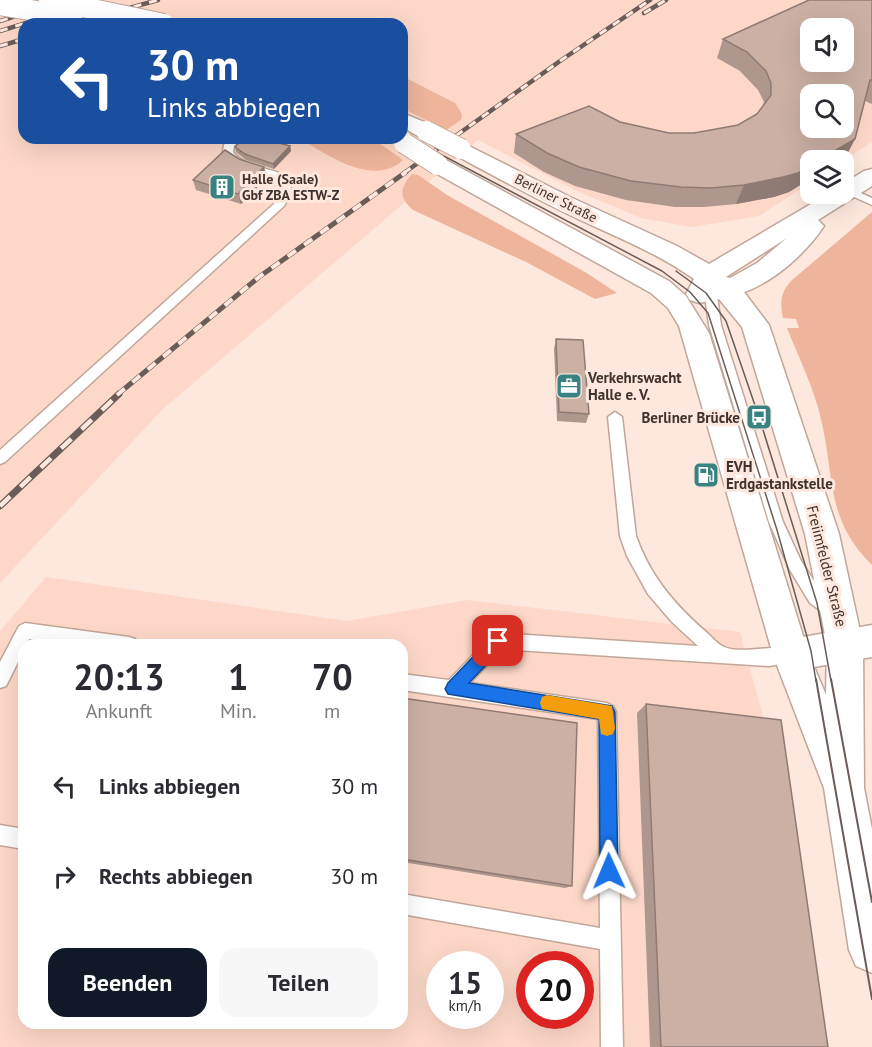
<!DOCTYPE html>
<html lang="de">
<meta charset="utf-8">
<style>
body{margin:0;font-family:"PT Sans",sans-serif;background:#f7f7f7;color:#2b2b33;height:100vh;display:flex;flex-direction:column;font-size:22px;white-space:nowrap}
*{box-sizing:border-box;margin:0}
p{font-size:20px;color:#7c7c81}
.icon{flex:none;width:33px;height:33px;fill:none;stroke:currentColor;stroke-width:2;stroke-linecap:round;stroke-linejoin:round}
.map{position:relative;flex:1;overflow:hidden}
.side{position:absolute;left:18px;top:639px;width:390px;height:390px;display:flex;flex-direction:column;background:#fff;border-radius:18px;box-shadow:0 6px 24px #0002}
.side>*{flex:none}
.guide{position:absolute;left:18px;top:18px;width:390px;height:126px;border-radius:18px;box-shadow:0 6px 24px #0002;background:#1a4fa0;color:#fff;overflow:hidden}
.tools{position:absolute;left:800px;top:18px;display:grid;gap:12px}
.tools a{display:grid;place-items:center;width:54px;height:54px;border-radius:12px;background:#fff;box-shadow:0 6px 24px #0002;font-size:30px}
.speed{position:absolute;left:426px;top:951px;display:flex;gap:12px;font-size:30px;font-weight:700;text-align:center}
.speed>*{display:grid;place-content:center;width:78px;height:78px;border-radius:50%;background:#fff;box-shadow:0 6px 24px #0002;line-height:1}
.speed small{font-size:15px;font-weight:400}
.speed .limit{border:9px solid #d22;background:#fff;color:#111}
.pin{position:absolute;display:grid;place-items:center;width:51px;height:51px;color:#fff;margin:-26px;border-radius:12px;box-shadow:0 3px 9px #0006}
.me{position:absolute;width:66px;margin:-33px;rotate:359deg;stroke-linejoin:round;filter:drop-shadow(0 0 4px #0008)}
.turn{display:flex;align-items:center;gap:21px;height:126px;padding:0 30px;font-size:27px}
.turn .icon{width:78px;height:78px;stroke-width:2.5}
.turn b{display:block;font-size:42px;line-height:51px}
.eta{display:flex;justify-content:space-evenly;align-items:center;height:102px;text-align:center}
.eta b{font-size:36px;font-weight:700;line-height:42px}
.primary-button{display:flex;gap:12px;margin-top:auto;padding:12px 30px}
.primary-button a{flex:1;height:69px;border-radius:18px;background:#111827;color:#fff;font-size:24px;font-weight:700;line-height:69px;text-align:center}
.primary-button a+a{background:#f7f7f7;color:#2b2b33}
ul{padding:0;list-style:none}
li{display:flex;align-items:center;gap:18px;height:90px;padding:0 30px}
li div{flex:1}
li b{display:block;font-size:22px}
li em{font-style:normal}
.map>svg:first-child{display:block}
.built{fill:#fdd8c8;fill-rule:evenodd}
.green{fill:#eeb59c}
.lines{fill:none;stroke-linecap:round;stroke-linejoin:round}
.service-casing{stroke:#c1a699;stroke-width:3}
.minor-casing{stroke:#c1a699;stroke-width:3}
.tertiary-casing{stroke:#c1a699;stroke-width:3}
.service{fill:#fff;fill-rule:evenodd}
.minor{fill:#fff;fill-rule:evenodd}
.tertiary{fill:#fff;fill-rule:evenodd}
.tram-far1{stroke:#6a5c56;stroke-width:1.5}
.tram{stroke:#6a5c56;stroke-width:2}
.rail-far2-casing{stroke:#6a5c56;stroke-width:4.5}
.rail-far1-casing{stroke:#6a5c56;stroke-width:5}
.rail-casing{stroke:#6a5c56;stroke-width:7}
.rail-far2{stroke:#fee7dc;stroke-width:3;stroke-dasharray:8;stroke-linecap:butt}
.rail-far1{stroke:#fee7dc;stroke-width:4;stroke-dasharray:10;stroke-linecap:butt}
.rail{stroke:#fee7dc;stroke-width:4.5;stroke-dasharray:14;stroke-linecap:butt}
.tertiary-bridge-casing{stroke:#c1a699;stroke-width:22;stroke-linecap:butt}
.tertiary-bridge{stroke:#fff;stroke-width:20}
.wall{fill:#af978d}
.shaded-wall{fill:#8f7b73}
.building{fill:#ccb0a4;stroke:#8f7b73;stroke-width:1.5;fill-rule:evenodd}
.route{fill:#1a73e8;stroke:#114b97;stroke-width:1.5}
.slow{fill:#f59e0b}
.labels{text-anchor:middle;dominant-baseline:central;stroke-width:6;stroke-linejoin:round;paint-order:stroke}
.far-poi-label{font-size:14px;font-weight:bold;fill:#3d322d;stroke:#fee7dc;text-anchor:start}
.far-street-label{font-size:14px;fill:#3d322d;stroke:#fee7dc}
.poi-label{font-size:15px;font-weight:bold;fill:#3d322d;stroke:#fee7dc;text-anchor:start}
.street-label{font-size:15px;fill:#3d322d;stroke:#fee7dc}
</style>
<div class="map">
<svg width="872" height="1047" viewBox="0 0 872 1047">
<rect width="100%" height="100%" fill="#fee7dc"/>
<g class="built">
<path d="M 0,0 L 872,0 L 872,142 L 843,161 L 810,160 L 810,183 L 759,216 L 691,227 L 641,218 L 577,191 L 478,140 L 163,409 L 0,583 ZM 24,24 L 402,24 L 402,138 L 24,138 ZM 810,28 L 843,28 L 843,62 L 810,62 ZM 810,94 L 843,94 L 843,128 L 810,128 Z"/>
<path d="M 46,577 L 347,621 L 467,600 L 740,632 L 766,728 L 809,1047 L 0,1047 L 0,631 ZM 24,645 L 402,645 L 402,1023 L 24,1023 ZM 440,964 L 490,964 L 490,1016 L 440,1016 ZM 530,964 L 580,964 L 580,1016 L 530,1016 Z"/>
</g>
<g class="green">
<polygon points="402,76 455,103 462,114 461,120 446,130 402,108"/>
<path d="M 299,138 L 372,138 L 403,160 C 373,188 326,154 299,138 Z"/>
<path d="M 412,174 L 418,175 L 447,195 L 585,272 L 617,293 L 595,299 L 526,262 L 413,210 C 398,197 400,188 412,174 Z"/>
<path d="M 872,212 L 872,565 C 825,519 835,477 821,419 C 814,388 799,358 787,328 L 799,328 L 796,319 L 783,318 C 780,303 780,293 791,281 Z"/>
</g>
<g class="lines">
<g class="service-casing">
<g id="service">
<path d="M 230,138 L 241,138 L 234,146 L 233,152 C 246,169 272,167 290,178 L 291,194 L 284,206 L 5,462 L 0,464 L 0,450 L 276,202 L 281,194 L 281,181 C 261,169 238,172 223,152 L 224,145 Z"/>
<polygon points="849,188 872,198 872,205 845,193 844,191"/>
<polygon points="709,278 715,282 721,325 783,522 801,561 822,593 838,607 840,612 838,617 832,619 810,603 790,570 769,522 709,325 703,282"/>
<path d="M 615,412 L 622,417 L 636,536 C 650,576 674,604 706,632 C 711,636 717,644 724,647 C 741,655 782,643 797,649 L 799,655 L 797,661 L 769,666 L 502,649 L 470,683 L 607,703 L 613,706 L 616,712 L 623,1047 L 601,1047 L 600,949 L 402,914 L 402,894 L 600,928 L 598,719 L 402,690 L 402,674 L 449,680 L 492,635 L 498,633 L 698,646 L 672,622 L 648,594 L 627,556 L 620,536 L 608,417 Z"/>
<polygon points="25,623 129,637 135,639 137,645 71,645 29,639 27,645 24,645 24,650 6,686 0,688 0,662 19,626"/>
<polygon points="0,825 24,829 24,849 0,845"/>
</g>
</g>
<g class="minor-casing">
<polygon id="minor" points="872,625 872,657 791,671 779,666 774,655 779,644 791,639"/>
</g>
<g class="tertiary-casing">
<g id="tertiary">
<polygon points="402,113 434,126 437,131 434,136 426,137 418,136 402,127"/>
<path d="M 461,142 L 570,197 L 677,246 L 709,264 L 828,194 L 843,194 L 843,184 L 864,171 L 872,169 L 872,186 L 818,220 L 824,226 C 806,253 775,281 744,292 L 769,325 L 839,534 L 863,645 L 864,788 L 872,829 L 872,973 L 856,966 L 849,950 L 824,788 L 773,655 L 679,326 L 668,308 L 651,293 L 430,170 L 427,165 L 430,160 L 438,158 L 446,160 L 669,281 L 686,296 L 709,333 L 809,655 L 826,695 L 827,645 L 805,534 L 742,327 L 719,299 L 699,303 L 690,300 L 686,294 L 694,279 C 658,253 616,237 576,218 C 534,198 494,176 453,154 L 450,149 L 453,144 ZM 787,238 L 757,263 L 730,278 L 726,277 Z"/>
</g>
</g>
<use href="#service" class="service"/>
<use href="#minor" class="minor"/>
<use href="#tertiary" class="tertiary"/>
<g class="tram-far1">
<polyline points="0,1 127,24"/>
<polyline points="121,18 145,24"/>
<polyline points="402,134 662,271 690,292 708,313 777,530 811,651 816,681"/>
<polyline points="676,271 706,293 726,321 759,417 817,603 831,681"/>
</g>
<g class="tram">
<polyline points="816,679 872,999"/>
<polyline points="831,679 872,902"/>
</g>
<g class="rail-far2-casing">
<g id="rail-far2">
<polyline points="0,8 26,0"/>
<polyline points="644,13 666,0"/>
<polyline points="0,21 66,0"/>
<polyline points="54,24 81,16"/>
<polyline points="72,24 158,0"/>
<polyline points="0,31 99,0"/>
<polyline points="0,46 24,39"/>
<polyline points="404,173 560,61 650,0"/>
</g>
</g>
<g class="rail-far1-casing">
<polyline id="rail-far1" points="117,395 259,277 406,172"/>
</g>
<g class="rail-casing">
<polyline id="rail" points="0,506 119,394"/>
</g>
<use href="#rail-far2" class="rail-far2"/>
<use href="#rail-far1" class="rail-far1"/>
<use href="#rail" class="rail"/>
<g class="tertiary-bridge-casing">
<g id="tertiary-bridge">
<polyline points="49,0 164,24"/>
<polyline points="0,5 72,17"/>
<polyline points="426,131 461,149"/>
<polyline points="404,143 438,165"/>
</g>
</g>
<use href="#tertiary-bridge" class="tertiary-bridge"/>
</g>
<g class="wall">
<polygon points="872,0 872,104 865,101 855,139 845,158 810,160 810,179 789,192 774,197 736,204 704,207 675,207 626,200 575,186 544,172 514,153 516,134 620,122 669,133 694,133 738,125 757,114 763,106 764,102 758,90 740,71 717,58 723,39"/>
<polygon points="290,146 291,151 274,169 246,160 236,152 235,147"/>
<polygon points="267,177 241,204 196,190 193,180"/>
<polygon points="556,339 589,414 586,423 557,421 554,349"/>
<polygon points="402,698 572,886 565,888 402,862"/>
<polygon points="646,704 828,1047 650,1047 637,713"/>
</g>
<g class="shaded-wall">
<polygon points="855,139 845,158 841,160 819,160"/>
<polygon points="290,146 291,151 274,169 273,164"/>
<polygon points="810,166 810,179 789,192 774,197 736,204 744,185"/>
<polygon points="264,167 267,177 241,204 238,194"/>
</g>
<g class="building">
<path d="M 809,0 L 872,0 L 872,80 L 870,80 L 855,139 L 819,160 L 810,160 L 810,166 L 798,173 L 783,177 L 744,185 L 711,188 L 681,187 L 631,181 L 579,167 L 547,153 L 516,134 L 589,106 L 620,122 L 669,133 L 694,133 L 738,125 L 757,114 L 771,95 L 771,83 L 766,71 L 747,52 L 723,39 ZM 810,28 L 843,28 L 843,62 L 810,62 ZM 810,94 L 843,94 L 843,128 L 810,128 Z"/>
<polygon points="244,138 261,138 290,146 273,164 245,154 235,147"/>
<polygon points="225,150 239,159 264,167 238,194 193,180"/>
<polygon points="556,339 583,340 589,414 559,412"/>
<polygon points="402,698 577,723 572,886 402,859"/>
<polygon points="646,704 781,720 828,1047 661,1047"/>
</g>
<polygon class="route" points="498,634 504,636 506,641 504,646 469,683 612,706 615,712 618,871 615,878 609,880 603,878 600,871 599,719 448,694 445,689 448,683 493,636"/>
<polygon class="slow" points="547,695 612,706 615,728 613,734 607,736 601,734 599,719 542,709 540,703 542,697"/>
<defs>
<g id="building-square" transform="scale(1.35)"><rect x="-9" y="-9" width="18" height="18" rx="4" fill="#398282" stroke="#fee7dc"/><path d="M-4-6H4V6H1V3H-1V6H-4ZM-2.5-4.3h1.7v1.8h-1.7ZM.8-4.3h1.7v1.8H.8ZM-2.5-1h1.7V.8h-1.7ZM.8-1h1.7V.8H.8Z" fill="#fff"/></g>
<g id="office-square" transform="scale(1.35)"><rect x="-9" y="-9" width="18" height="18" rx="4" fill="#398282" stroke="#fee7dc"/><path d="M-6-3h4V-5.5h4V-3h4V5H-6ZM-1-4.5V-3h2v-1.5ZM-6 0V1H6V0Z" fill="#fff"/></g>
<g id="bus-square" transform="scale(1.35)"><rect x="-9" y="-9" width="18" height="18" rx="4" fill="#398282" stroke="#fee7dc"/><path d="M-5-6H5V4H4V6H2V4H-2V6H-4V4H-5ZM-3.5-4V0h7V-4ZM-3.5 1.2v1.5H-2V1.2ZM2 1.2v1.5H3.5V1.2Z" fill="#fff"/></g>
<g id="fuel-square" transform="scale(1.35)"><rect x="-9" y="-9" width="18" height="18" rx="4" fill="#398282" stroke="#fee7dc"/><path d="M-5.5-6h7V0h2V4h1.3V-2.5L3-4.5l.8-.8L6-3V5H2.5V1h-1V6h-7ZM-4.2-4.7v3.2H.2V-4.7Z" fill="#fff"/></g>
</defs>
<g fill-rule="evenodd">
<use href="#building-square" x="222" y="187"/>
<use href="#office-square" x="569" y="386"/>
<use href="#bus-square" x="759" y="417"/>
<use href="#fuel-square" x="706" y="475"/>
</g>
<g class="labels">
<g class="far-poi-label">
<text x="242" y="179">Halle (Saale)<tspan x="242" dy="16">Gbf ZBA ESTW-Z</tspan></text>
</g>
<g class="far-street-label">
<text transform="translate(556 198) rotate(27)">Berliner Straße</text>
</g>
<g class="poi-label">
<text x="588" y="377">Verkehrswacht<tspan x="588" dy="17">Halle e. V.</tspan></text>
<text x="740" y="417" text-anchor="end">Berliner Brücke</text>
<text x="726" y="466">EVH<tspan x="726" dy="17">Erdgastankstelle</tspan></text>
</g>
<g class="street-label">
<text transform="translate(827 566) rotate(76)">Freiimfelder Straße</text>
</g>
</g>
</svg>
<div class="tools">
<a><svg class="icon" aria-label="sound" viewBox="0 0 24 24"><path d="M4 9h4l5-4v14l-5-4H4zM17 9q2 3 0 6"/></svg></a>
<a><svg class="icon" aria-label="search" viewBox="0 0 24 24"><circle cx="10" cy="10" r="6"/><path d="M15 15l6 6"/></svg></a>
<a><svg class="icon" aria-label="layers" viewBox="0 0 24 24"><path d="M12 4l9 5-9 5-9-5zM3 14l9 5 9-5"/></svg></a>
</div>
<div class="speed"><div>15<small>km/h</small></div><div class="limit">20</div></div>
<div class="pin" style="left:498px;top:641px;background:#d93025"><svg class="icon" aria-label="arrive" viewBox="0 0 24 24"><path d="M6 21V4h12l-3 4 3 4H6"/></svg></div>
<svg class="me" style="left:609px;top:871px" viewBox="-20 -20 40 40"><path d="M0-17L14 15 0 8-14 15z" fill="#1a73e8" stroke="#fff" stroke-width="4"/></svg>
<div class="guide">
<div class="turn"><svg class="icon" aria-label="left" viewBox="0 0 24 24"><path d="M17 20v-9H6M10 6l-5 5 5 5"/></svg><div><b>30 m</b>Links abbiegen</div></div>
</div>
<section class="side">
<div class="eta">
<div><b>20:13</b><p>Ankunft</p></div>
<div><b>1</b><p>Min.</p></div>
<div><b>70</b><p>m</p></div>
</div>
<ul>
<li><svg class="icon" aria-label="left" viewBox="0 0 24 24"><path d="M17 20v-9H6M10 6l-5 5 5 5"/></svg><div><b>Links abbiegen</b></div><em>30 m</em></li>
<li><svg class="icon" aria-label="right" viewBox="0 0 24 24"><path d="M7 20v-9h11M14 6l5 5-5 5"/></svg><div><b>Rechts abbiegen</b></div><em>30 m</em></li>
</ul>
<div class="primary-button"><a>Beenden</a><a>Teilen</a></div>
</section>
</div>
